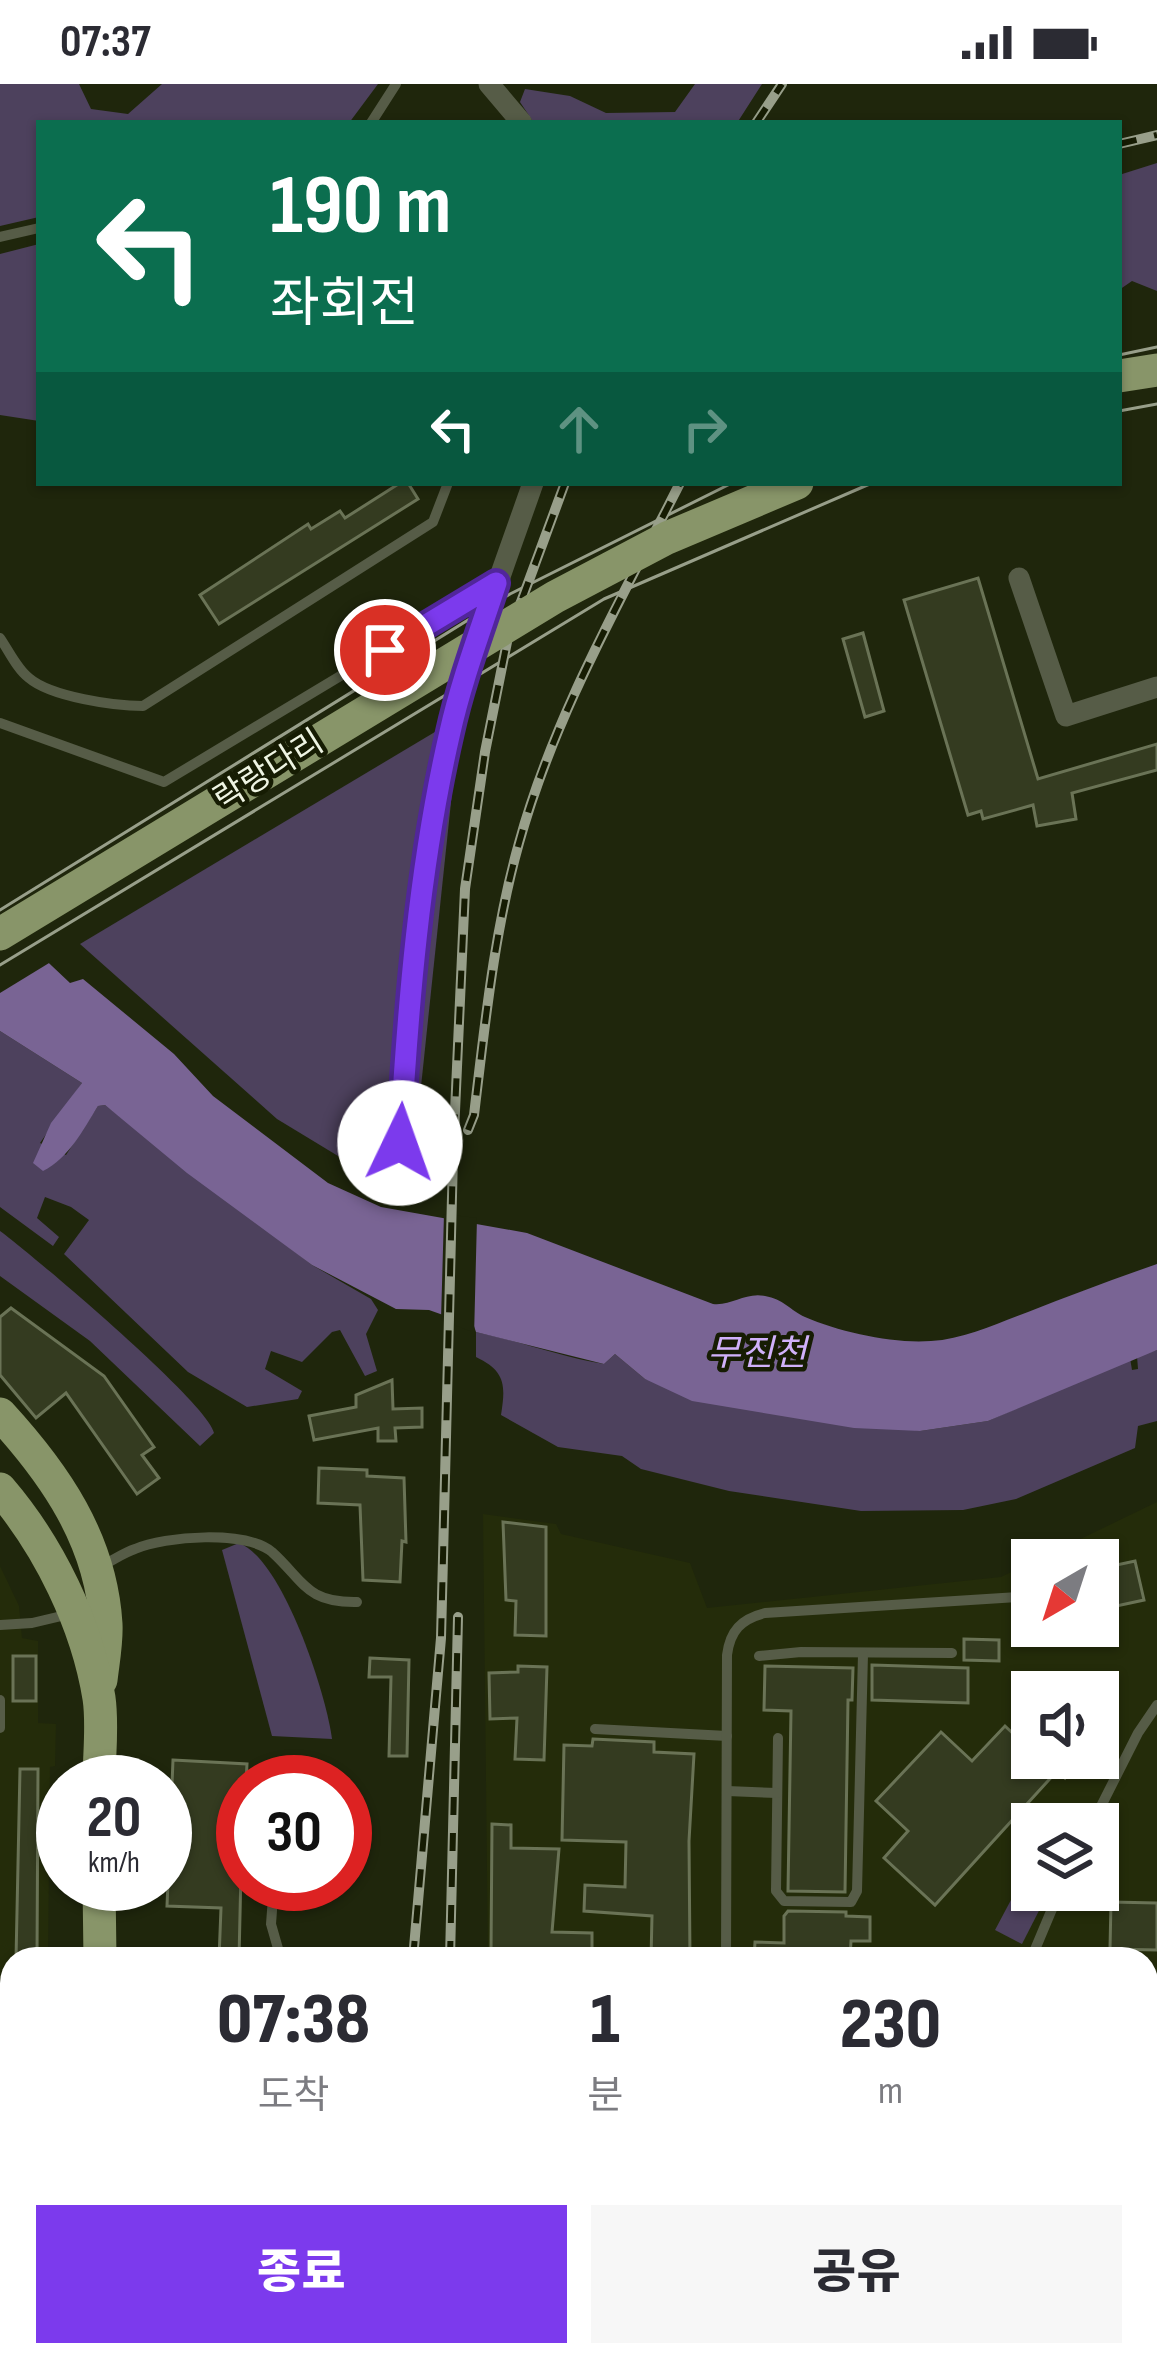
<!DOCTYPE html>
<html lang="ko">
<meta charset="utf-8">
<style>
body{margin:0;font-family:"Sofia Sans Condensed","Noto Sans KR",sans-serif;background:#f7f7f7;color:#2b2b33;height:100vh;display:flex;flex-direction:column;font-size:45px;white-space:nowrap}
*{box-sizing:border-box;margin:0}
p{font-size:39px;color:#7c7c81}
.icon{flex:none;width:66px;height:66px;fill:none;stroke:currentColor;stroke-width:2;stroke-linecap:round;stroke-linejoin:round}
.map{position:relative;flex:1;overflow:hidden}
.sheet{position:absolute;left:0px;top:1863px;width:1158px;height:420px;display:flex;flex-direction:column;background:#fff;border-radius:36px 36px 0 0;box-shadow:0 3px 9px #0004}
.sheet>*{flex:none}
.top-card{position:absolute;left:36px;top:36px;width:1086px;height:366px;border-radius:0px;box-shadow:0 3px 9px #0004;background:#0b6e4f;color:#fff;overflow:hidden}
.needle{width:78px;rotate:219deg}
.controls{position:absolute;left:1011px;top:1455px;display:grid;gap:24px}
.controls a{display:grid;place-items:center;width:108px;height:108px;border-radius:0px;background:#fff;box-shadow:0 3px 9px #0004;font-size:60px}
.speed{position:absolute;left:36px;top:1671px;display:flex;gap:24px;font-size:60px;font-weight:700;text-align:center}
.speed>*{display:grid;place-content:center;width:156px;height:156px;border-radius:50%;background:#fff;box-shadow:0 3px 9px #0004;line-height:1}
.speed small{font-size:30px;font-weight:400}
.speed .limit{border:18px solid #d22;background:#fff;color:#111}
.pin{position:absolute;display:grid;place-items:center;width:102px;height:102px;color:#fff;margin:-51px;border:6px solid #fff;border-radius:50%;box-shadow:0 3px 12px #0007}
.me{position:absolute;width:132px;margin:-66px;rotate:3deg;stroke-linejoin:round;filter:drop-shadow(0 0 9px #0008)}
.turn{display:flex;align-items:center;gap:42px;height:252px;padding:0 36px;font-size:54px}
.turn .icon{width:156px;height:156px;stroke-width:2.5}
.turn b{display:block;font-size:84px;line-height:102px}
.lanes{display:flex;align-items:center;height:114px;padding:0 36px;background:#0003;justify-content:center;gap:60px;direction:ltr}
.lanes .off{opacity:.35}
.eta{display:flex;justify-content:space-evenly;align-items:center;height:204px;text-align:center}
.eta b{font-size:72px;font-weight:800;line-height:84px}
.button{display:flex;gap:24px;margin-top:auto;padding:24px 36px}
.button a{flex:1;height:138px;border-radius:0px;background:#7c3aed;color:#fff;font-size:48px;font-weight:800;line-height:138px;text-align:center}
.button a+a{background:#f7f7f7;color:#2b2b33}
.status{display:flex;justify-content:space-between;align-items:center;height:84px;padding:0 60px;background:#fff;direction:ltr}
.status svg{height:33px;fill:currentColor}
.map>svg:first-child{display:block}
.built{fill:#242c0a;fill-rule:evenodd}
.green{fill:#4d415d}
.water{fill:#796494}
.pier{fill:#1f260c}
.building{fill:#343b20;stroke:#6a7356;stroke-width:3}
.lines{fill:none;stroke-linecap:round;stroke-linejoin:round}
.lane{stroke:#565c47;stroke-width:10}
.street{stroke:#565c47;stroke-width:21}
.primary{stroke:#889569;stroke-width:33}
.tram{stroke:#989f8a;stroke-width:3}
.rail-casing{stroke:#989f8a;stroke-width:10}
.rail{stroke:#161c03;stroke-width:6;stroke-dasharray:18;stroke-linecap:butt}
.primary-bridge{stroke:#889569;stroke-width:33}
.route-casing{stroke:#51269a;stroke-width:30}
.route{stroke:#7c3aed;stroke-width:21}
.labels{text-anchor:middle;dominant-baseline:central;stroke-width:9;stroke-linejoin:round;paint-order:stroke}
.street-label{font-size:33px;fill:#eef4e3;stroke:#161c03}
.water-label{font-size:36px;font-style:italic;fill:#d0b1fa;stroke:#161c03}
</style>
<div class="status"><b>07:37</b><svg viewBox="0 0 49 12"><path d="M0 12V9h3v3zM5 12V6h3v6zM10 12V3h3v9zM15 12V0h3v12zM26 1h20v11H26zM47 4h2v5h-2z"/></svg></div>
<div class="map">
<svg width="1157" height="2283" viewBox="0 0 1157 2283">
<rect width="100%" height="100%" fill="#1f260c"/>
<g class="built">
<path d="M 1157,1418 L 1157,2283 L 482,2283 L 483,2271 L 1146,2271 L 1146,1875 L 488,1875 L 483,1430 L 556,1440 L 561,1450 L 690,1479 L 707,1524 L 1001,1493 L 1032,1478 L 1032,1542 L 1098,1542 L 1098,1476 L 1037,1476 ZM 1032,1608 L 1098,1608 L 1098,1674 L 1032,1674 ZM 1032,1740 L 1098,1740 L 1098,1806 L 1032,1806 Z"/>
<polygon points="0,1482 19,1522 22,1554 38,1557 38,1639 56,1640 55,1682 50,1683 48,1875 12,1875 12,2271 28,2271 27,2283 0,2283"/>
</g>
<g class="green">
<polygon points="0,0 79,0 91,25 128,30 162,0 378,0 349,39 39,39 39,133 0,142"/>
<polygon points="695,0 762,0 737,39 534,39 520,18 525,5 570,12 606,29 675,28"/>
<polygon points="1157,79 1157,207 1132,197 1119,206 1119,91"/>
<polygon points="39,160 39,337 0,331 0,170"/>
<polygon points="460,633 416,1050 376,1095 277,1035 80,860"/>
<polygon points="0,947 82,999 40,1059 66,1071 98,1022 105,1021 312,1181 371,1215 378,1226 366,1250 377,1287 365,1292 340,1246 332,1248 302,1278 271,1267 265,1285 302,1307 298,1315 247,1323 188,1288 64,1170 89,1136 71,1123 45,1113 37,1134 59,1153 53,1162 0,1123"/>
<path d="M 0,1147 C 34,1172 209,1320 214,1349 L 200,1362 L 90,1257 L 0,1192 Z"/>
<path d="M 476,1248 C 519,1257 561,1273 604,1280 L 615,1270 L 645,1295 L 920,1347 L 988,1337 L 1130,1274 L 1132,1286 L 1138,1285 L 1137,1272 L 1157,1266 L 1157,1337 L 1138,1342 L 1135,1364 L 1016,1415 L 963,1426 L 861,1427 L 729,1407 L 641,1385 L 622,1372 L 558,1363 L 501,1331 C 506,1300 505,1287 476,1273 Z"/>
<path d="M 239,1459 C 283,1476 326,1609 332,1655 L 272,1652 L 222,1466 Z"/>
<polygon points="1021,1797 1047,1811 1022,1860 995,1846"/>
<polygon points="1146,2161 1157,2161 1157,2283 1125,2283 1123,2271 1146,2271"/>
</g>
<path class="water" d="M 0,853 L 34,865 L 70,899 L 83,895 L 174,970 L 213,1012 L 328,1099 L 381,1123 L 527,1149 L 713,1220 C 732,1222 745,1208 765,1212 C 783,1215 790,1226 805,1233 C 840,1248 893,1260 931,1257 C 965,1255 997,1239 1028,1228 C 1071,1211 1114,1195 1157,1180 L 1157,1266 L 988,1337 L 920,1347 L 854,1344 L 692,1317 L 645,1295 L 615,1270 L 604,1280 L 476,1248 L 474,1242 L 429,1226 L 396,1225 L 312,1181 L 187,1089 L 105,1021 L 98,1022 C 83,1046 69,1074 43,1087 L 33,1079 L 51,1039 L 82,999 L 0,947 Z"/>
<g class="pier">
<polygon points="0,847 37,860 54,876 0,909"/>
<polygon points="444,1130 477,1134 474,1253 470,1247 441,1236"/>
</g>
<g class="building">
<polygon points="400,399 408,399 418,415 219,540 200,511 308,440 311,445 340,427 345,434"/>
<polygon points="978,494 1038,695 1157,660 1157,686 1072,709 1076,735 1037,742 1033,721 983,735 981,727 968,731 904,516"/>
<polygon points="863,549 884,627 865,633 843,555"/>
<polygon points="11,1224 104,1292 154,1363 142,1371 159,1394 137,1410 66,1309 36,1334 0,1291 0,1233"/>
<polygon points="392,1296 393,1325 422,1324 422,1343 395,1344 396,1357 378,1357 378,1344 314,1356 309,1332 356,1323 356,1311"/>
<polygon points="319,1384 367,1386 367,1392 404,1394 406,1458 402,1457 400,1498 363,1496 360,1421 318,1419"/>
<polygon points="503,1438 546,1443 546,1552 515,1551 516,1517 506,1516"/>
<polygon points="1135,1477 1144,1516 1098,1526 1098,1485"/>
<polygon points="964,1555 999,1556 999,1577 964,1576"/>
<rect x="13" y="1572" width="23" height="45"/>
<polygon points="370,1574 409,1576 407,1672 389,1672 391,1593 369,1593"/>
<polygon points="872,1581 968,1584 968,1619 872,1616"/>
<polygon points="518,1582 547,1583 544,1676 515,1675 517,1634 490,1635 489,1589 518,1588"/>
<polygon points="765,1582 853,1584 852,1616 848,1616 845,1808 788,1807 791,1627 764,1626"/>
<polygon points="1005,1642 1022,1658 1032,1646 1032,1674 1082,1674 1065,1694 1057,1687 935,1821 884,1774 908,1747 876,1717 941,1648 972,1677"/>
<polygon points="593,1655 654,1658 654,1668 694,1670 689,1757 690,1875 651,1875 652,1832 584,1827 585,1801 625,1803 626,1758 562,1756 564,1661 592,1662"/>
<polygon points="173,1676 247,1680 246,1698 243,1698 239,1875 219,1875 221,1824 167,1822"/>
<polygon points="20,1685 38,1685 37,1875 16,1875"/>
<polygon points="492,1740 511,1741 511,1764 559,1765 552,1848 592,1849 592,1875 526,1875 526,1868 491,1868"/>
<polygon points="1111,1818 1157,1819 1157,1866 1110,1865"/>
<polygon points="788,1827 846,1828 846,1832 870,1833 870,1857 851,1857 850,1875 754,1875 755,1858 784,1859 784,1832"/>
</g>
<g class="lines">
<g class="lane">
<polyline points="371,39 396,0"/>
<polyline points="0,153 39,144"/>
<path d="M 0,554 C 9,567 17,585 29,594 C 51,613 115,622 143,622 L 433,438 L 448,399"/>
<polyline points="0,639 164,698 495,499"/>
<path d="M 101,1482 C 112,1477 123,1469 135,1465 C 165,1452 246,1446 272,1468 C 304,1497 306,1519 357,1518"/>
<polyline points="0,1541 32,1539 70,1530"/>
<polyline points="759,1572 801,1568 952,1569"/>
<polyline points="0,1616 0,1644"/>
<polyline points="595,1645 727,1652"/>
<polyline points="778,1654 776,1807 784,1817 851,1818 857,1807 863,1570"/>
<polyline points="727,1707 777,1709"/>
<polyline points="1092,1740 1138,1649 1157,1621"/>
<polyline points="274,1800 271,1840 281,1875"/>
<path d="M 726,1875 L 727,1571 C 730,1547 741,1535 765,1529 L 1032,1512"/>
<polyline points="1031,1875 1060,1806"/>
<polyline points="1146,1895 1157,1894"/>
<polyline points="1146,2139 1157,2139"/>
<polyline points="631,2283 643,2271"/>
<polyline points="854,2283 854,2271"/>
</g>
<g class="street">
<polyline points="489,0 522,39"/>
<polyline points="1019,494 1066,632 1157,603"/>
<path d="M 392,1093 C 403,1048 402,1003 406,957 C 412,888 420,817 430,749 C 448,627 493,514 533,399"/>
</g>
<g class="primary">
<polyline points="1119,292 1157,286"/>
<path d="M 0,1330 C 55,1390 101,1456 106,1540 C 107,1558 103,1578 101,1596"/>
<path d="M 0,1405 C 49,1462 87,1540 99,1614 C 103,1641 99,1671 99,1698"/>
<polyline points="99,1800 100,1875"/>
<polyline points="100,2283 100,2271"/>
</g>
<g class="tram">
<polyline points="1119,271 1157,263"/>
<polyline points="1119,327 1157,320"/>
<polyline points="0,826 510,510 732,399"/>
<polyline points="0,881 604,515 872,399"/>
</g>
<g class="rail-casing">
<g id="rail">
<polyline points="756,39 782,0"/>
<polyline points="1119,60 1157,51"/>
<path d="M 468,1046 L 474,1031 C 485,940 494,848 519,759 C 554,632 621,516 680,399"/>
<polyline points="413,1875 441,1554 453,1072 465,805 485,668 508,553 565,399"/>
<polyline points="450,1875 458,1533"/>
<polyline points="395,2283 395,2271"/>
<polyline points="439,2283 439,2271"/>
</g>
</g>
<use href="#rail" class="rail"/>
<polyline class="primary-bridge" points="0,850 555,513 667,454 797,399"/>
</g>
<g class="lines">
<g class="route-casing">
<path id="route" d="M 385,566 L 496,499 C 480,548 461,598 450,648 C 419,782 408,922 400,1059"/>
</g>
<use href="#route" class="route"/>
</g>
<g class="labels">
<g class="street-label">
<text transform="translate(269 687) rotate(-32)">락랑다리</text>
</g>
<g class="water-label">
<text x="757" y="1270">무진천</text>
</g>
</g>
</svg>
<div class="controls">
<a><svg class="needle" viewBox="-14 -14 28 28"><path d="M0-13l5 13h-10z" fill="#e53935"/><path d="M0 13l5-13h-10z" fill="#7c7c81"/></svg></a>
<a><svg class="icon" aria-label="sound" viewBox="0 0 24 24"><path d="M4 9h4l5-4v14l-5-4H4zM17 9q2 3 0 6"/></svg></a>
<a><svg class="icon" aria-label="layers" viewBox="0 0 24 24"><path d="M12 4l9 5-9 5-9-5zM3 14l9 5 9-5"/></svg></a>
</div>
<div class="speed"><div>20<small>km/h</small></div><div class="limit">30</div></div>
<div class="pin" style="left:385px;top:566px;background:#d93025"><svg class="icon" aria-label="arrive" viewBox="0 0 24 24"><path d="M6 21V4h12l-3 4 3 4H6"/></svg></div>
<svg class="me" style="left:400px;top:1059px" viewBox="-20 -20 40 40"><circle r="19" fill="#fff"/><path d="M0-13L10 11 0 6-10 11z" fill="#7c3aed"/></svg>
<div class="top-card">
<div class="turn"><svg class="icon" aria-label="left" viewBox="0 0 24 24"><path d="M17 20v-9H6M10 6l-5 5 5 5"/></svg><div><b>190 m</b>좌회전</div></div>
<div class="lanes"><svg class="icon" aria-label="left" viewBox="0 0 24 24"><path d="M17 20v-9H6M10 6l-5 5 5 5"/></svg><svg class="icon off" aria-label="ahead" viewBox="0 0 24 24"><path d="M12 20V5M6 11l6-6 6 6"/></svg><svg class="icon off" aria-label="right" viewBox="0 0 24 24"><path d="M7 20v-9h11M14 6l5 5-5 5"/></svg></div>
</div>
<section class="sheet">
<div class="eta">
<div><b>07:38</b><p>도착</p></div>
<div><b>1</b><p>분</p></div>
<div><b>230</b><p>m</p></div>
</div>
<div class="button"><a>종료</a><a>공유</a></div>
</section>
</div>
